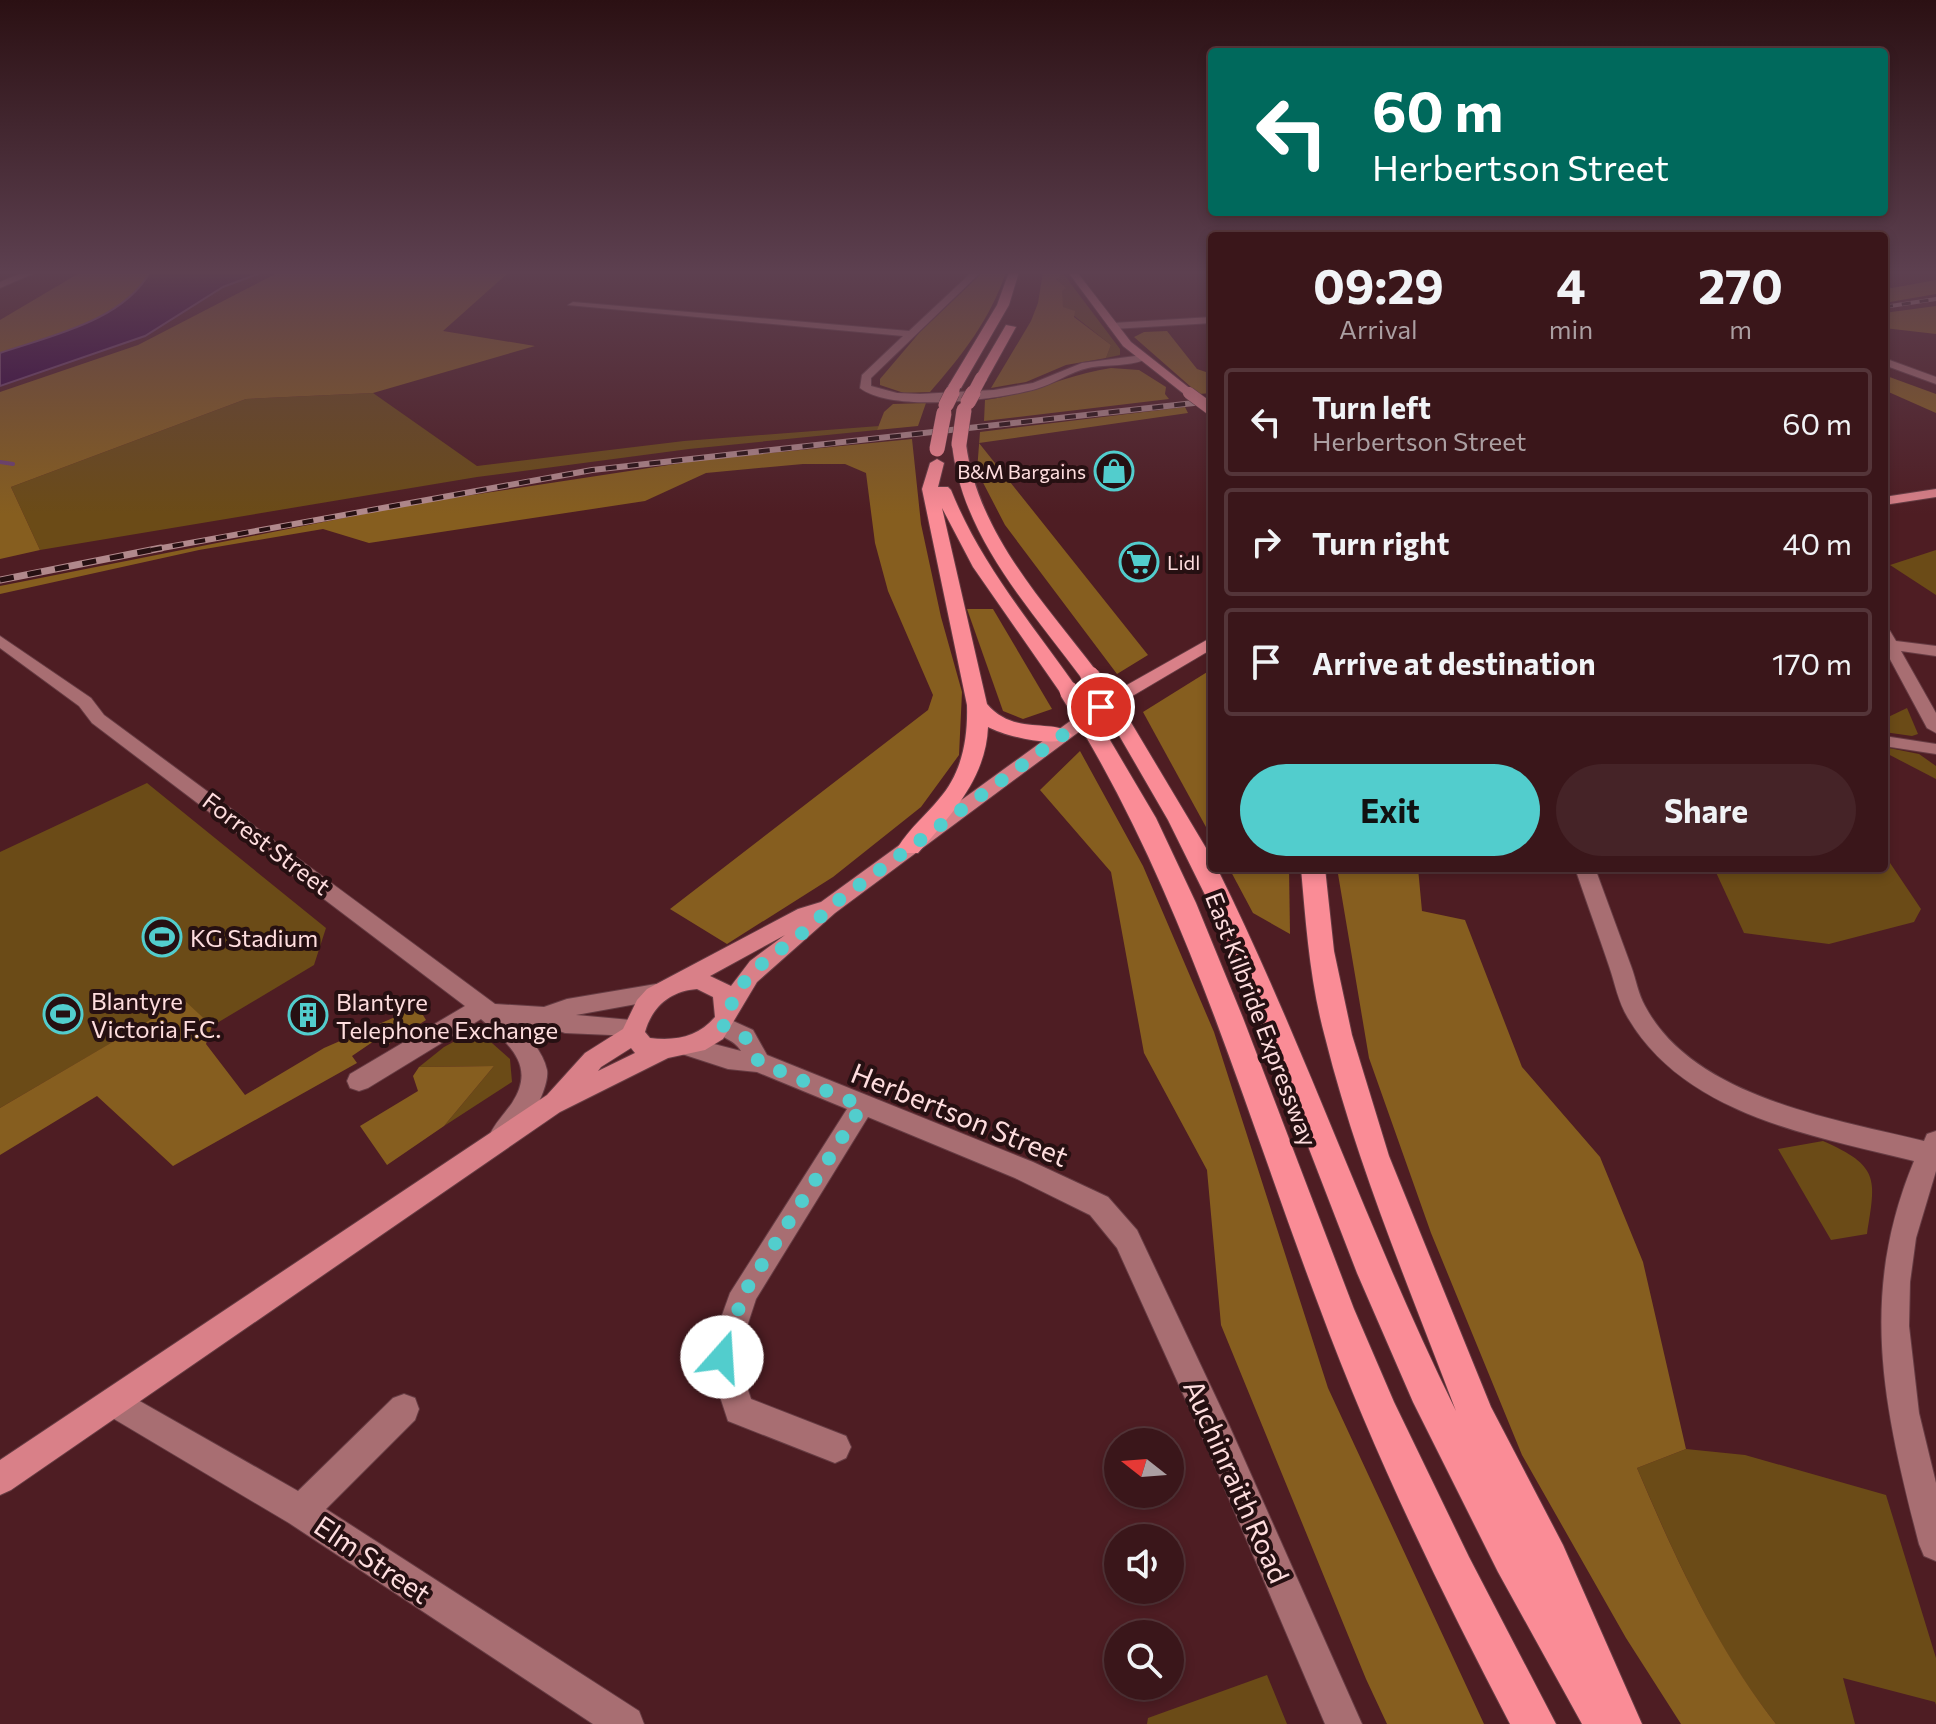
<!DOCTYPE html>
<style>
body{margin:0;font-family:Commissioner,sans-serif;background:#452327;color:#f1f3f6;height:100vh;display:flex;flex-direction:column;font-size:30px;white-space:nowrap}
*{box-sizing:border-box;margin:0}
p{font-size:26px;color:#ab9fa2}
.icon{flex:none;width:44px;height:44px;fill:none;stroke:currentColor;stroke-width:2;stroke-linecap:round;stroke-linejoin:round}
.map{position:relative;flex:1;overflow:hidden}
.details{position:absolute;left:1208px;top:232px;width:680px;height:640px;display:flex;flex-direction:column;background:#3a161a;border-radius:8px;box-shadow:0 4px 12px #0003,0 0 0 2px #543539}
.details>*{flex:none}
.banner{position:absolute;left:1208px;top:48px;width:680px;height:168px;border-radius:8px;box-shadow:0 4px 12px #0003,0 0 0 2px #543539;background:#00695c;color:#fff;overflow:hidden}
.needle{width:52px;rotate:287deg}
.controls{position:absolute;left:1104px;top:1428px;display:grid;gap:16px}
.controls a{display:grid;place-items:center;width:80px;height:80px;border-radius:50%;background:#3a161a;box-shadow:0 4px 12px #0003,0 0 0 2px #543539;font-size:40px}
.pin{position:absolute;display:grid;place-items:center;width:68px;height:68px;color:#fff;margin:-34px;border:4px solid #fff;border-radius:50%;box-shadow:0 2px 8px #0007}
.me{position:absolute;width:88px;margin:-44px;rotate:19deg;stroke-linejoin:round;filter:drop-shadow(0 0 6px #0008)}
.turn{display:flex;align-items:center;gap:28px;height:168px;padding:0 32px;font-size:36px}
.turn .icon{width:104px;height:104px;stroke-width:2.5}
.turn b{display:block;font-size:56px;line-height:68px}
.eta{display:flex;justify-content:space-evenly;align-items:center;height:136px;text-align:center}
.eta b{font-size:48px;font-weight:700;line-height:56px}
.cta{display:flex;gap:16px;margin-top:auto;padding:16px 32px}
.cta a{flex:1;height:92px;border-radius:48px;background:#52cdcd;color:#111;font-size:32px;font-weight:700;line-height:92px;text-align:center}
.cta a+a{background:#452327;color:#f1f3f6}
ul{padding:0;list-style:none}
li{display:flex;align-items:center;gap:24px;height:108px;margin:0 16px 12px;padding:0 16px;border:4px solid #543539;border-radius:8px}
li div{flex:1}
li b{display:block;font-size:30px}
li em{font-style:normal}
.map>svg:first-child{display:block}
.green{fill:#6b4b17}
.forest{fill:#865e1f}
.water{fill:#310042;stroke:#6e4271;stroke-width:2}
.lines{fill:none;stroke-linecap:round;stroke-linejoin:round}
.stream{stroke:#6e4271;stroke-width:4}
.minor-casing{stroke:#663c43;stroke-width:2}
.major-casing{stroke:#663c43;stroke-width:2}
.highway-casing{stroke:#663c43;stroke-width:2}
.minor{fill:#a86e72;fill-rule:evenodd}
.major{fill:#d98088;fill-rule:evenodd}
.highway{fill:#fa8c96;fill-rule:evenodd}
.rail-far2-casing{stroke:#b1898c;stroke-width:4}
.rail-far1-casing{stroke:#b1898c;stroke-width:6}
.rail-casing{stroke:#b1898c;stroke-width:7}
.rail-far2{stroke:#261012;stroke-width:3;stroke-dasharray:9;stroke-linecap:butt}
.rail-far1{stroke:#261012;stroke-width:4;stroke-dasharray:11;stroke-linecap:butt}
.rail{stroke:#261012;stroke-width:5;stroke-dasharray:14;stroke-linecap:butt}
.major-bridge-far1-casing{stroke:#663c43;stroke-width:11;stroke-linecap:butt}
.major-bridge-casing{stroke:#663c43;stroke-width:13;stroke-linecap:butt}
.highway-bridge-far2-casing{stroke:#663c43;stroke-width:13;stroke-linecap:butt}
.highway-bridge-far1-casing{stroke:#663c43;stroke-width:16;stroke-linecap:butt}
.highway-bridge-casing{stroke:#663c43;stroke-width:21;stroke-linecap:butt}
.major-bridge-far1{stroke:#d98088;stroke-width:10}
.major-bridge{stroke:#d98088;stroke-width:12}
.highway-bridge-far2{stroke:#fa8c96;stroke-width:12}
.highway-bridge-far1{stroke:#fa8c96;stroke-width:15}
.highway-bridge{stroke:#fa8c96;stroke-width:19}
.route{stroke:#52cdcd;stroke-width:14;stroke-dasharray:0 25.2}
.labels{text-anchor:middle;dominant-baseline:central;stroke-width:8;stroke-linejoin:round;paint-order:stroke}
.far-poi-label{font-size:20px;fill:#feddde;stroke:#261012;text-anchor:end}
.street-label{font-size:24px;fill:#feddde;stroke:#261012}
.poi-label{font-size:24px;fill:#feddde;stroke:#261012;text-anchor:start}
.near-street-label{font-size:28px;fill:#feddde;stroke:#261012}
</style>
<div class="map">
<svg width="1936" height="1724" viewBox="0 0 1936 1724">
<rect width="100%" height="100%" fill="#4e1d23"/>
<g class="green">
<polygon points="1056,272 1062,272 1120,349 1120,355 1106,358 1111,345 1063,307"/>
<polygon points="373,393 477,466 684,441 879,426 877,430 689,449 477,477 40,550 11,487 246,399"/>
<polygon points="1936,550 1936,595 1890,565"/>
<polygon points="1907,708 1918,734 1912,736 1884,732 1884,719"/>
<polygon points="1884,747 1919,754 1936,766 1936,779 1884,752"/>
<polygon points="147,783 326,928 314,965 212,1026 183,1001 0,1108 0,852"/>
<polygon points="1884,854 1921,909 1914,922 1829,944 1744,933 1714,868 1884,868"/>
<polygon points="468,1034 484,1036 510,1059 512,1082 444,1126 494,1066 419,1067 444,1047"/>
<path d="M 1823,1141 C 1880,1166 1876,1179 1867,1234 L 1831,1240 L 1778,1149 Z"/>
<path d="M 1686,1449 L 1745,1455 L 1886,1495 L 1936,1658 L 1936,1705 L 1935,1702 L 1843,1678 L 1855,1724 L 1776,1724 C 1715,1647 1675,1557 1637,1468 Z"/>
<polygon points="1267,1675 1287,1724 1147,1724 1148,1718"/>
</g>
<g class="forest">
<path d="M 81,272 L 150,272 C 123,322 50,335 0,353 L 0,320 Z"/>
<polygon points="279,272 509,272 443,331 535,346 373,393 246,399 11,487 40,550 0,559 0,392 138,345"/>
<path d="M 983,272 L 1006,272 C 990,320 962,355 930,392 L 904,393 L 880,385 L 880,379 L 920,332 Z"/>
<polygon points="1043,272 1056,272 1060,277 1056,279 1066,288 1062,291 1063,307 1075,311 1074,317 1111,345 1106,358 1066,365 1026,382 991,388 1031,321 1038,303"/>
<polygon points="1936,280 1936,294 1884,303 1884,287 1892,288"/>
<polygon points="1936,306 1936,334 1884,328 1884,313"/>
<polygon points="1167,331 1197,369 1212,374 1212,393 1199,394 1134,337 1144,332"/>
<path d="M 1111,368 L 1139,370 L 1166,387 L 1165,394 L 1169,399 L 984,421 L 985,400 C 1029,394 1067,375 1111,368 Z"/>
<polygon points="1884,375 1936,394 1936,413 1884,390"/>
<polygon points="926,403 918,426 877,430 884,412 893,404"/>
<polygon points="1185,407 1188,413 979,443 1148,655 1117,674 1005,525 977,471 980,432"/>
<polygon points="912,439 921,524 941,617 962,692 959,755 921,807 833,877 727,944 670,909 928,710 933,695 888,591 875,543 866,473 845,464 803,464 706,473 645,501 369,543 323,529 199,550 0,594 0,586 419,503 708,459"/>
<polygon points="967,609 993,609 1052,709 1023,719 1003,711"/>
<polygon points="1212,669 1212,838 1143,712"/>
<polygon points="1080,751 1143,866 1214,1032 1328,1388 1484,1724 1387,1724 1366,1679 1221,1325 1207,1170 1144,1053 1111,872 1040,790"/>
<polygon points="1229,868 1289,868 1290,934 1253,913"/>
<path d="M 1337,868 L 1418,868 L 1422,911 L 1465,920 L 1522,1067 L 1600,1157 L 1643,1262 L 1686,1449 L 1637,1468 C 1675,1558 1716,1647 1776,1724 L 1681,1724 L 1626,1638 L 1522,1455 L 1431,1233 L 1369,1058 Z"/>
<polygon points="184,1000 212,1026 206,1044 245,1095 324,1048 418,1007 426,1020 384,1047 377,1039 352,1056 357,1063 173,1166 97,1096 0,1155 0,1108"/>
<polygon points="494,1066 444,1126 387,1165 360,1126 418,1091 413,1076 419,1067"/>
</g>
<path class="water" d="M 150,272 L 263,272 L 223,287 L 145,336 L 0,386 L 0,353 C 50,336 123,321 150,272 Z"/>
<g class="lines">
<polyline class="stream" points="0,462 13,464"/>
<g class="minor-casing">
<g id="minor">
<polygon points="24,272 37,272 0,288 0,282"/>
<path d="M 972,272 L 981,272 L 871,378 L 871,386 L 897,393 L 920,394 L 994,390 L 1033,383 L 1082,363 L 1143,355 L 1148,358 C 1133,367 1106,364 1088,368 C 1070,372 1054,384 1036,389 C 997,400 893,413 860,388 L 862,375 L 903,336 L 568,305 L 573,302 L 909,331 Z"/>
<polygon points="1212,317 1212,323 1113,329 1108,326 1113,323"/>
<polygon points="1884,358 1936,377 1936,384 1884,365"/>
<polygon points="1884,629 1890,631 1896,641 1936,646 1936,656 1901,651 1936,713 1936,733 1927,728 1884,648"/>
<path d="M 0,636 L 91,698 L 104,715 L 495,1004 L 544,1007 L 567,999 L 656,984 L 664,987 L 667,993 L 664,999 L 576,1015 L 642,1021 L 646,1027 L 642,1033 L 634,1036 L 565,1033 L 542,1025 L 515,1023 C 528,1036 543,1051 547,1070 C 550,1087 526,1131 512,1142 C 506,1146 500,1144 494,1142 L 490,1134 C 496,1122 505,1113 512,1103 C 537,1065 508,1044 481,1019 L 368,1088 L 359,1091 L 350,1088 L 347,1081 L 350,1074 L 465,1006 L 92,723 L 79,706 L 0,648 Z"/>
<polygon points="1884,736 1936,744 1936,754 1884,746"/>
<path d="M 1575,868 L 1595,868 C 1607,901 1619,933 1631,966 C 1636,979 1638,994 1645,1006 C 1693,1097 1833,1119 1924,1141 L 1927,1134 L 1936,1131 L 1936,1171 L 1916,1238 L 1910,1282 L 1909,1326 L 1919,1413 L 1936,1483 L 1936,1561 L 1924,1556 L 1919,1544 C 1884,1408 1858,1296 1914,1161 C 1813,1136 1685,1115 1628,1018 C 1618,1002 1615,983 1609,966 C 1598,933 1586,901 1575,868 Z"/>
<path d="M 722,1016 L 753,1030 L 767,1055 L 1033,1162 L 1108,1197 L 1137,1230 L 1229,1425 L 1362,1724 L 1325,1724 L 1207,1447 L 1117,1248 L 1090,1215 L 1015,1178 L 868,1117 L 756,1299 L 737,1357 L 751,1399 L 846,1436 L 851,1447 L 846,1458 L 835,1463 L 728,1421 L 707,1357 L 730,1293 L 847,1109 L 757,1072 L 728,1069 L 679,1053 L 675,1046 L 679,1039 L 687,1037 L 741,1051 C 734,1038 717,1038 710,1025 L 714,1019 Z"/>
<polygon points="115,1387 298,1491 393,1398 404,1394 415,1398 419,1409 415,1420 326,1509 639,1711 644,1724 593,1724 289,1523 104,1413 100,1402 104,1391"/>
</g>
</g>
<g class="major-casing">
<g id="major">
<polygon points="1068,272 1077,272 1131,342 1192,390 1192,394 1184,394 1123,346"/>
<polygon points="1936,489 1936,497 1884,505 1884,497"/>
<path d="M 1212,637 L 1212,649 L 1107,711 L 835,913 L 757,982 L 723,1039 L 705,1050 L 668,1058 L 560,1112 L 11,1490 L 0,1495 L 0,1460 L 547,1095 L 585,1053 L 623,1029 L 637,1000 L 647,989 L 798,909 L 821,902 L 1095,703 ZM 785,935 L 750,961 L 731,986 L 710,976 ZM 697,989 L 713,997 L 715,1017 C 698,1037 676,1041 650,1038 L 645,1032 C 652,1007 670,991 697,989 ZM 631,1048 L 635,1053 L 598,1071 L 601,1067 Z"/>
</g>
</g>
<g class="highway-casing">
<g id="highway">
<polygon points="1009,272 1019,272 1009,305 961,388 949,391 947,388 997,305"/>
<polygon points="1006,325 1016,327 986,381 976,381 975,378"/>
<path d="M 959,440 L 966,444 C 978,534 1044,602 1097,672 L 1100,676 L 1097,680 L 1083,680 C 1030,608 962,537 952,444 Z"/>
<path d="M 937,459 L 944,463 L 938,487 L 948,487 L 951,490 C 981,565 1033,625 1079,691 L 1076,695 L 1062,695 L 973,567 L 942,508 L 987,704 C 1015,737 1055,717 1072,735 C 1058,750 1005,736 988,727 C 986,779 950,816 918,853 L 902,853 L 898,847 C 909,829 926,815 939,799 C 962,773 968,739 967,705 L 922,489 L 930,463 Z"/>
<path d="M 1119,712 L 1126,714 L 1212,858 L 1212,868 L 1217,868 C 1305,1045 1368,1233 1456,1411 C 1409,1287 1357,1165 1325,1037 C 1310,982 1306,925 1301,868 L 1325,868 L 1334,951 L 1352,1035 L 1389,1156 L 1491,1407 L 1563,1545 L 1642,1724 L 1582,1724 L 1498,1572 L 1413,1402 L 1357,1273 L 1255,1009 L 1210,905 L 1168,820 L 1109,718 Z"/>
<path d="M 1096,729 L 1107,735 L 1156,818 L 1196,903 L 1243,1018 L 1354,1309 L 1394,1402 L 1469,1557 L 1556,1724 L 1510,1724 C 1439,1588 1372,1450 1319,1306 C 1246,1113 1190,914 1085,735 Z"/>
</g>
</g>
<use href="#minor" class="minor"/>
<use href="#major" class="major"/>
<use href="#highway" class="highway"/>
<g class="rail-far2-casing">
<polyline id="rail-far2" points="1884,307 1936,299"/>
</g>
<g class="rail-far1-casing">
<polyline id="rail-far1" points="151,550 592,470 1212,401"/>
</g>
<g class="rail-casing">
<polyline id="rail" points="0,580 161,548"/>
</g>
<use href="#rail-far2" class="rail-far2"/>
<use href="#rail-far1" class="rail-far1"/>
<use href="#rail" class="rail"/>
<g class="major-bridge-far1-casing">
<polyline id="major-bridge-far1" points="1188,392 1192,395"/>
</g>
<g class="major-bridge-casing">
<polyline id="major-bridge" points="1189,393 1212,410"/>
</g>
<g class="highway-bridge-far2-casing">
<g id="highway-bridge-far2">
<polyline points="951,395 954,388"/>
<polyline points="972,395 981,378"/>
</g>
</g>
<g class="highway-bridge-far1-casing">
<g id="highway-bridge-far1">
<polyline points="968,402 973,393"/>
<polyline points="946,405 952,393"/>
<polyline points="959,444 964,410"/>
<polyline points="937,449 944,413"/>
</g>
</g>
<g class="highway-bridge-casing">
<g id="highway-bridge">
<polyline points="1090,676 1119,718"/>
<polyline points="1069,691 1096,735"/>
</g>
</g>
<use href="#major-bridge-far1" class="major-bridge-far1"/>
<use href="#major-bridge" class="major-bridge"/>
<use href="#highway-bridge-far2" class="highway-bridge-far2"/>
<use href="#highway-bridge-far1" class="highway-bridge-far1"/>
<use href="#highway-bridge" class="highway-bridge"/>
</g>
<linearGradient id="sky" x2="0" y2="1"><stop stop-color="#2b1013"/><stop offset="0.53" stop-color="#5d4050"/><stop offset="1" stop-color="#5d4050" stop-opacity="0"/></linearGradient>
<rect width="1936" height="514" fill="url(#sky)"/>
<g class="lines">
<path class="route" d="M 722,1357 L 744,1293 L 862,1106 L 759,1062 L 745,1037 L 722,1025 C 730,1008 737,989 750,975 C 774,950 806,936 828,908 L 1101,707"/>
</g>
<defs>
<g id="shop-ring" transform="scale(2)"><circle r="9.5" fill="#261012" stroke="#52cdcd" stroke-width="1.5"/><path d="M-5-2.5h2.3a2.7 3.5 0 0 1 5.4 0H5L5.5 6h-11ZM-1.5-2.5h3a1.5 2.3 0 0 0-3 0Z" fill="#52cdcd"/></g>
<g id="supermarket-ring" transform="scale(2)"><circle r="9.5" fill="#261012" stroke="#52cdcd" stroke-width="1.5"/><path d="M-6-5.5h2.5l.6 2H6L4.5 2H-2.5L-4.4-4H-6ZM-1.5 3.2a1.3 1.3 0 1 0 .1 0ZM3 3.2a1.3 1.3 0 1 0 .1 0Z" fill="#52cdcd"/></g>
<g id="stadium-ring" transform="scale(2)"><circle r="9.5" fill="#261012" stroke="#52cdcd" stroke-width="1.5"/><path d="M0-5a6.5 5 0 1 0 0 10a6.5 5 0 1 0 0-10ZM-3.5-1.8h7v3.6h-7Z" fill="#52cdcd"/></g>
<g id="building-ring" transform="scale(2)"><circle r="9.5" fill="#261012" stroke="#52cdcd" stroke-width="1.5"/><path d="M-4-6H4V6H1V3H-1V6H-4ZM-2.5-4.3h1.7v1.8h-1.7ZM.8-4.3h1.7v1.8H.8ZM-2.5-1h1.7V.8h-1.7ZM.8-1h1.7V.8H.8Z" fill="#52cdcd"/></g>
</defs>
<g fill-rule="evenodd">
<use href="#shop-ring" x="1114" y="471"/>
<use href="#supermarket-ring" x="1139" y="562"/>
<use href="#stadium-ring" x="162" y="937"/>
<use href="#stadium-ring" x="63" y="1014"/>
<use href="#building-ring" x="308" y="1015"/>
</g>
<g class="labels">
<g class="far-poi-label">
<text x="1086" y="471">B&amp;M Bargains</text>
<text x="1167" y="562" text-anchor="start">Lidl</text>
</g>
<g class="street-label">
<text transform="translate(267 843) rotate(37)">Forrest Street</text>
<text transform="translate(1262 1019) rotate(69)">East Kilbride Expressway</text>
</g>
<g class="poi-label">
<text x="190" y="937">KG Stadium</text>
<text x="91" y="1000">Blantyre<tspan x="91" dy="28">Victoria F.C.</tspan></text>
<text x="336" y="1001">Blantyre<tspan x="336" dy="28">Telephone Exchange</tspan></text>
</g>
<g class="near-street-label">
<text transform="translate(960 1114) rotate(22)">Herbertson Street</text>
<text transform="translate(1237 1481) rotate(66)">Auchinraith Road</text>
<text transform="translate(373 1559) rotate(34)">Elm Street</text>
</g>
</g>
</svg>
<div class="controls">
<a><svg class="needle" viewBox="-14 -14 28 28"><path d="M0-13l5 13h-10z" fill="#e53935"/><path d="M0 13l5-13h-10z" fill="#ab9fa2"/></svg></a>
<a><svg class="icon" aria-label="sound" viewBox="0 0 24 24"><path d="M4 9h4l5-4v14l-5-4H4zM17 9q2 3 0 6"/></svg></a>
<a><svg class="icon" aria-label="search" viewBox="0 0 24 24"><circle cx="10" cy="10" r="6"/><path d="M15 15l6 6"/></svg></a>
</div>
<div class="pin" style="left:1101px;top:707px;background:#d93025"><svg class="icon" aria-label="arrive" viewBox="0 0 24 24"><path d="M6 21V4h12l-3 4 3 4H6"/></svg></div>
<svg class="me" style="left:722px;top:1357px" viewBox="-20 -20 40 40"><circle r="19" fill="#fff"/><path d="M0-13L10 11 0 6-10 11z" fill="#52cdcd"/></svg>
<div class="banner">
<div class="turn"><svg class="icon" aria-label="left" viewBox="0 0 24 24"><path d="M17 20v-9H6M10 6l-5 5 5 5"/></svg><div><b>60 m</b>Herbertson Street</div></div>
</div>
<section class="details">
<div class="eta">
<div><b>09:29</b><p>Arrival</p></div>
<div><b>4</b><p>min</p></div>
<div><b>270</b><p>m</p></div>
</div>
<ul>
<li><svg class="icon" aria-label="left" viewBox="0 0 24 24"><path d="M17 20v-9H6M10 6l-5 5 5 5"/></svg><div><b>Turn left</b><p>Herbertson Street</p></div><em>60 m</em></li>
<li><svg class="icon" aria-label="right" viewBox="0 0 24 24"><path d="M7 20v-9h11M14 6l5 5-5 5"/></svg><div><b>Turn right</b></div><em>40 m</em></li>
<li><svg class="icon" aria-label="arrive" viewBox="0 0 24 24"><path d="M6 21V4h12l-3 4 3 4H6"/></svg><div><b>Arrive at destination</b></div><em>170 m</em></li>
</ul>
<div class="cta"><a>Exit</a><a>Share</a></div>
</section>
</div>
